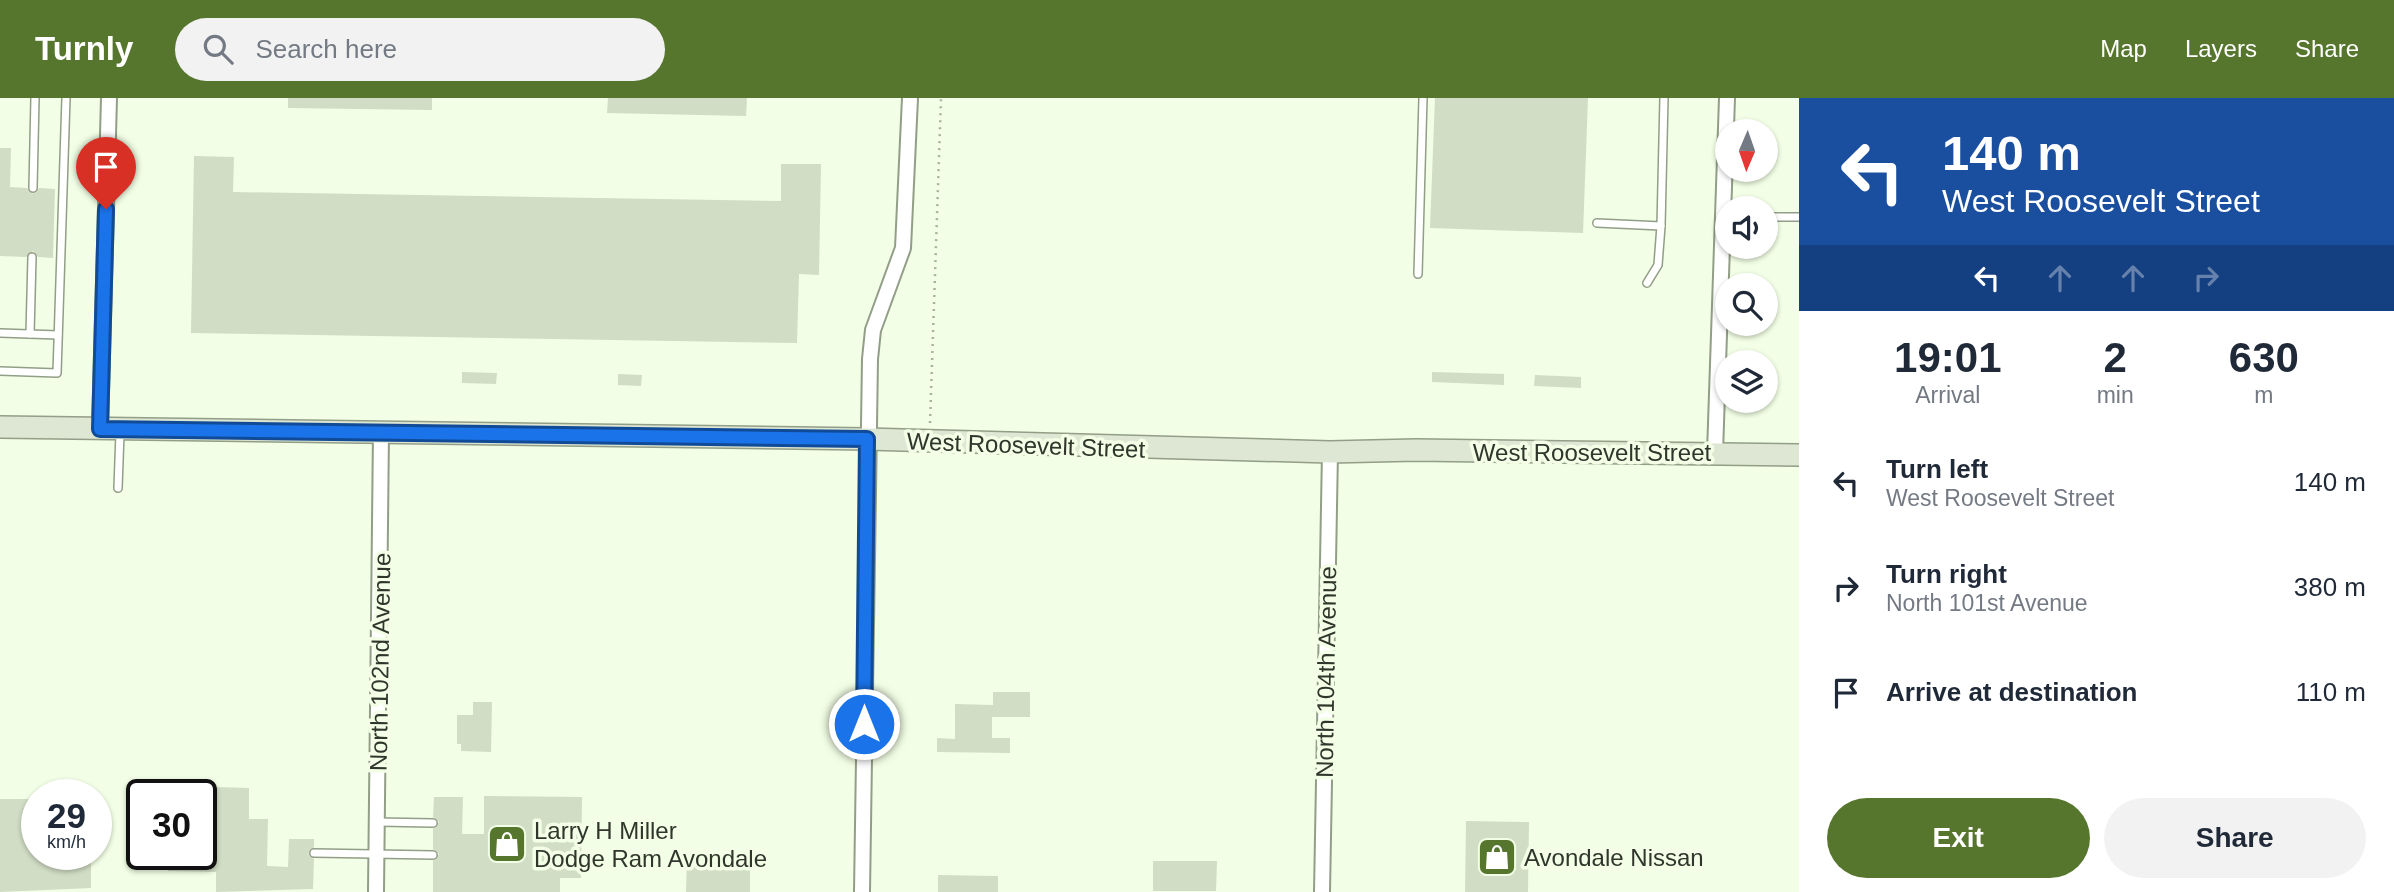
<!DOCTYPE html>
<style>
body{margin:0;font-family:Arial,sans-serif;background:#f2f2f3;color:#1f2937;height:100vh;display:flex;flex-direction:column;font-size:26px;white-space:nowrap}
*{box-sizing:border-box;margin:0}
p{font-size:23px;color:#747a83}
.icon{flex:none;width:38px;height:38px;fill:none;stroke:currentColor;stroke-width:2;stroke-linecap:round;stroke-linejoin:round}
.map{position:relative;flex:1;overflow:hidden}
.side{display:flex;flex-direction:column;background:#fff;width:595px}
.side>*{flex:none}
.hud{background:#1a4fa0;color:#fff;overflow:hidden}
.needle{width:46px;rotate:182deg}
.controls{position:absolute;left:1715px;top:21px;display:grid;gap:14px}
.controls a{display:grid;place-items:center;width:63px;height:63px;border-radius:50%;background:#fff;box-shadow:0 2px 5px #0004;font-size:35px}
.speed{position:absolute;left:21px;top:681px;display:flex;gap:14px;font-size:35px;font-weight:700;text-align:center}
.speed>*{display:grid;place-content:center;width:91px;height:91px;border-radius:50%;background:#fff;box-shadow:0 2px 5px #0004;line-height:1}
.speed small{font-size:18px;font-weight:400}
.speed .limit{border:4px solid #111;border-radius:10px;background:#fff;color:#111}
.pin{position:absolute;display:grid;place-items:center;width:60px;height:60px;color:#fff;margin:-72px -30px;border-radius:50% 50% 50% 0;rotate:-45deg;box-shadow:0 0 7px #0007}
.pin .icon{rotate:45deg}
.me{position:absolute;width:77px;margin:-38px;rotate:0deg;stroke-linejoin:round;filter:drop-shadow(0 0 5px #0008)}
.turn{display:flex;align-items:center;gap:24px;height:147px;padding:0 28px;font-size:32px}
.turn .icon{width:91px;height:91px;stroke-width:2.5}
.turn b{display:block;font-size:49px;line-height:60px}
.lanes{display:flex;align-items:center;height:66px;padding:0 28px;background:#0003;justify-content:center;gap:35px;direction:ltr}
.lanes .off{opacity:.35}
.eta{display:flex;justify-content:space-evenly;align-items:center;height:119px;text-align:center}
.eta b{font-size:42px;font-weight:800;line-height:49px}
.primary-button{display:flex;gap:14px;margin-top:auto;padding:14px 28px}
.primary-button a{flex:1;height:80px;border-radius:42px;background:#57762d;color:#fff;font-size:28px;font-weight:800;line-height:80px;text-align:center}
.primary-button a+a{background:#f2f2f3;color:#1f2937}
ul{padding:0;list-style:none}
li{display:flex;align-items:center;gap:21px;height:105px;padding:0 28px}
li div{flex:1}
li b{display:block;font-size:26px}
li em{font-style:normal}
header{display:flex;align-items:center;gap:42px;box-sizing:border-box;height:98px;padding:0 35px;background:#57762d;color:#fff}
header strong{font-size:33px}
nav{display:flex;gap:38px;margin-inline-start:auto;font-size:24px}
.search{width:490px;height:63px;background:#f2f2f3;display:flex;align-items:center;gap:18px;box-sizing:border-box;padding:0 24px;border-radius:38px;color:#747a83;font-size:26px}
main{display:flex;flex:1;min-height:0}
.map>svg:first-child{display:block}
.building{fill:#d1ddc5}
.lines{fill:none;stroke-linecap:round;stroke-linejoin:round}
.lane-casing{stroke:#929e87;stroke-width:10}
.street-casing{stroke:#929e87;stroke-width:18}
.secondary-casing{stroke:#929e87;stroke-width:24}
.path{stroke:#a9b29f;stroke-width:2.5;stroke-dasharray:2 5;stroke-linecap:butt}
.lane{stroke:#fff;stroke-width:7}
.street{stroke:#fff;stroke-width:14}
.secondary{stroke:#dde7d3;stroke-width:21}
.route-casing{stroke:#114b97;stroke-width:18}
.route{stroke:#1a73e8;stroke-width:12}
.labels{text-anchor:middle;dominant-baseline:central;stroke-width:7;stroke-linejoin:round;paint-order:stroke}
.street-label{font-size:24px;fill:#31362c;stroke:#f2fee5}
.poi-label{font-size:24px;fill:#31362c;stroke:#f2fee5;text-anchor:start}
</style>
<header>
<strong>Turnly</strong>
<div class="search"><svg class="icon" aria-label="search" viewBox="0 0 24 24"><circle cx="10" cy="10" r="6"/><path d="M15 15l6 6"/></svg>Search here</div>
<nav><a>Map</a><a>Layers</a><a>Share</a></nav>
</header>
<main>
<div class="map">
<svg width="1799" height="794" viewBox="0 0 1799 794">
<rect width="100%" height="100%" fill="#f2fee5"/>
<g class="building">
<polygon points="288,0 432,0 432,12 288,10"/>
<polygon points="608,0 747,0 746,18 607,15"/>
<polygon points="1435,0 1588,0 1583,135 1430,130"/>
<polygon points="0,50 11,50 10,89 27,90 32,96 39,90 55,91 53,160 38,159 33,153 26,159 0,158"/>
<polygon points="194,58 234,59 233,94 781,103 781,66 821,66 819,177 799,176 797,245 191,235"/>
<polygon points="462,274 497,275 496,286 462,285"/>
<polygon points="1432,274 1504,276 1504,287 1432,284"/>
<polygon points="618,276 642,277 641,288 618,287"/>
<polygon points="1535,277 1581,279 1581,290 1534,288"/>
<polygon points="993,594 1030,594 1030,619 992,619 992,640 1010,640 1010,655 937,654 937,640 955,641 955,606 993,607"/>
<polygon points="473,604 492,604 491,654 461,653 461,646 457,646 457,617 473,617"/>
<polygon points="215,689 249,690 249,721 268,721 267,768 288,769 289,741 314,741 314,749 308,756 314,761 313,791 216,794 216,774 168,773 168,756 201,756 201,720 215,720"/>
<polygon points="484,698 582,699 581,780 560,780 560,794 433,794 433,763 439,756 433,751 433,731 439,724 433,719 434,699 463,699 462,736 484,736"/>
<polygon points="0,701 37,701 37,756 91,756 91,790 0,794"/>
<polygon points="1466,723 1529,724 1528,794 1465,794"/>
<polygon points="687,759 750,760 750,794 686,794"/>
<polygon points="1153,763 1217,763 1216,793 1153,793"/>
<polygon points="938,777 998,778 998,794 938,794"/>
</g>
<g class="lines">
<g class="lane-casing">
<g id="lane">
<polyline points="33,90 35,0"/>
<polyline points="1766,119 1799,119"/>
<polyline points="1597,125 1661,128 1664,0"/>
<polyline points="1418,176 1423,0"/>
<polyline points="1647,185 1658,167 1661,128"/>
<polyline points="0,235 58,237"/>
<polyline points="30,236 32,159"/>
<polyline points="0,273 57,275 66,0"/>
<polyline points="118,390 120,335"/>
<polyline points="378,724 433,725"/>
<polyline points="314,755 433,757"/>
</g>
</g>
<g class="street-casing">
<g id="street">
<polyline points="100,331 109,0"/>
<polyline points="1715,355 1727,0"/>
<polyline points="376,794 381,334"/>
<polyline points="862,794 870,261 873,232 903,150 910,0"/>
<polyline points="1322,794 1330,354"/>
</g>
</g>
<g class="secondary-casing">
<polyline id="secondary" points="0,329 867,341 1330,354 1416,352 1799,357"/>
</g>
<polyline class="path" points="930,325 941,0"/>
<use href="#lane" class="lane"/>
<use href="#street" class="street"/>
<use href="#secondary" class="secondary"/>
</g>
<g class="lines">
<g class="route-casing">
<polyline id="route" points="106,111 100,331 867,341 864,626"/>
</g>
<use href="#route" class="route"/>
</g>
<defs>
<g id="shop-square" transform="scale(2.0125)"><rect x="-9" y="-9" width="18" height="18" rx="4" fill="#57762d" stroke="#f2fee5"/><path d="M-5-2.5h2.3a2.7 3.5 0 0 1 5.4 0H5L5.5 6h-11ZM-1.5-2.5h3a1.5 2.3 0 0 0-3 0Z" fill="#fff"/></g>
</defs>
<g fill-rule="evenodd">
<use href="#shop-square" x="507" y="746"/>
<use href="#shop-square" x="1497" y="759"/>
</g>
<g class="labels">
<g class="street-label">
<text transform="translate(1026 347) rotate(2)">West Roosevelt Street</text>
<text x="1592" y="354">West Roosevelt Street</text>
<text transform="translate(380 564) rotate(-89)">North 102nd Avenue</text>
<text transform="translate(1326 574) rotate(-89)">North 104th Avenue</text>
</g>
<g class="poi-label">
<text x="534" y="732">Larry H Miller<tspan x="534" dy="28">Dodge Ram Avondale</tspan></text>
<text x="1524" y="759">Avondale Nissan</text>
</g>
</g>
</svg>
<div class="controls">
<a><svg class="needle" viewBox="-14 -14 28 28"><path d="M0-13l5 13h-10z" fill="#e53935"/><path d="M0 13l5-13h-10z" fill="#747a83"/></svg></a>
<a><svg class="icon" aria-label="sound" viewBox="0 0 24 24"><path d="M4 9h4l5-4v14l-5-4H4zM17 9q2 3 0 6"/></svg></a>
<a><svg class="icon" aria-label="search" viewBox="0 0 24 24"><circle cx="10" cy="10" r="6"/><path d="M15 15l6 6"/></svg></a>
<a><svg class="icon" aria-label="layers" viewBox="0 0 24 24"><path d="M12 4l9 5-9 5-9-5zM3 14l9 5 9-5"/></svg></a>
</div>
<div class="speed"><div>29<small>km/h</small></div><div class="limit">30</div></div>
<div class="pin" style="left:106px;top:111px;background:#d93025"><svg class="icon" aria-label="arrive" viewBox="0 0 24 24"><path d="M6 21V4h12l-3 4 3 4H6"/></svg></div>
<svg class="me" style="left:864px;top:626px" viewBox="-20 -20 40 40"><circle r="17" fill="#1a73e8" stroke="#fff" stroke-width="3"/><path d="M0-11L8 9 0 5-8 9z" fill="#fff"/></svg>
</div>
<section class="side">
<div class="hud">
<div class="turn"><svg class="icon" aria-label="left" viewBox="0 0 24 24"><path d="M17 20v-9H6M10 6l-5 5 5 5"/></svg><div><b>140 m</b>West Roosevelt Street</div></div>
<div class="lanes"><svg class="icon" aria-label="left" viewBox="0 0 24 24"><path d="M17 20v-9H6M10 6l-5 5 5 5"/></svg><svg class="icon off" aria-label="ahead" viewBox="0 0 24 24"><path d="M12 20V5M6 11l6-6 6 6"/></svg><svg class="icon off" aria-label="ahead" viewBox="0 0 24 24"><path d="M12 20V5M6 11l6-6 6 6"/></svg><svg class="icon off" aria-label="right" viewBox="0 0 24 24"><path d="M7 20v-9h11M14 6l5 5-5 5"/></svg></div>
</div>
<div class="eta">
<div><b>19:01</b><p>Arrival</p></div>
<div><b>2</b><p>min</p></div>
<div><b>630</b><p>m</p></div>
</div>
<ul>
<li><svg class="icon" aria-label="left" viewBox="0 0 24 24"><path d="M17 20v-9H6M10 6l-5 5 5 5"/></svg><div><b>Turn left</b><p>West Roosevelt Street</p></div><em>140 m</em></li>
<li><svg class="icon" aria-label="right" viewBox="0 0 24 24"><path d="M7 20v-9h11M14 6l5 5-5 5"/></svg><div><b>Turn right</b><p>North 101st Avenue</p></div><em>380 m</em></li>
<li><svg class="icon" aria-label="arrive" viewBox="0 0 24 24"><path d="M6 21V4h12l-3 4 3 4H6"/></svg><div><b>Arrive at destination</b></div><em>110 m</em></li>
</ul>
<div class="primary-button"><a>Exit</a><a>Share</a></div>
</section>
</main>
